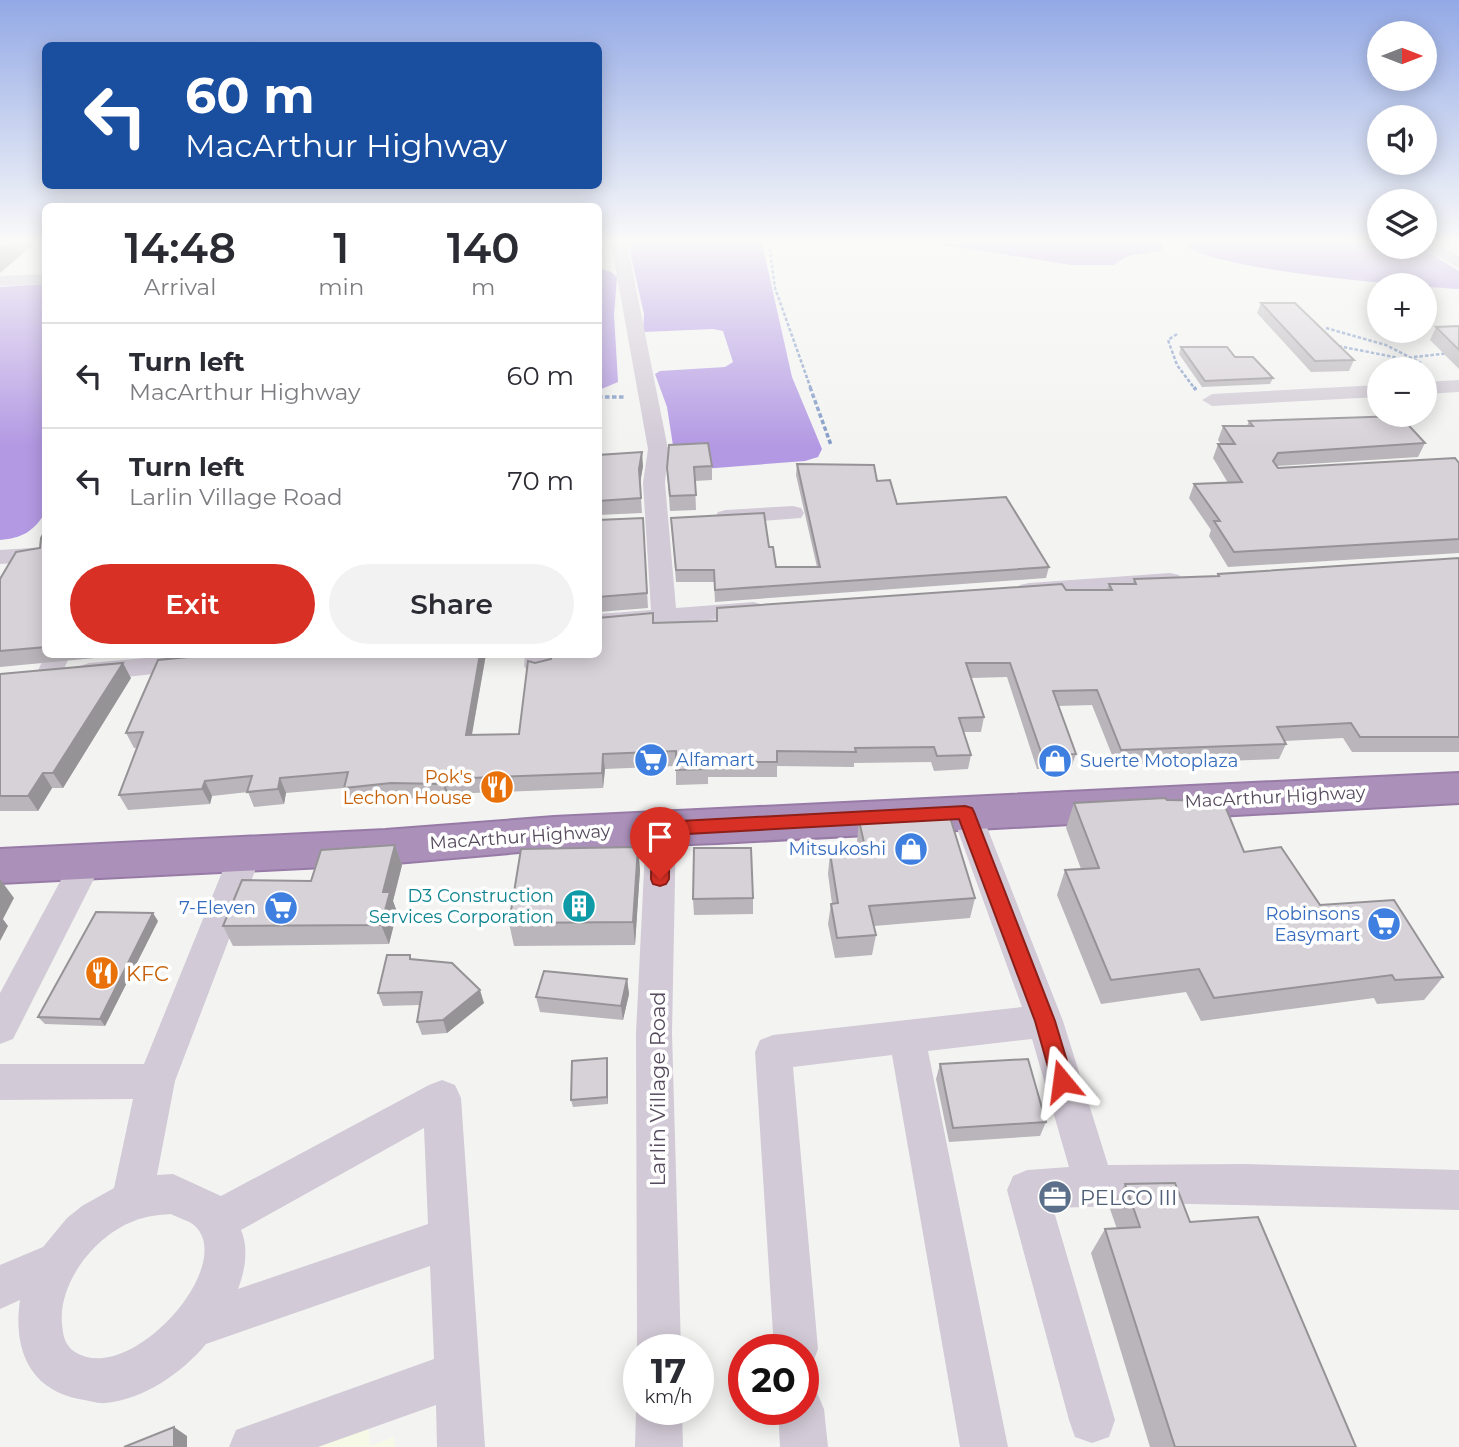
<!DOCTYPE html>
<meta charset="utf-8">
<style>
body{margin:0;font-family:Montserrat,sans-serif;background:#f2f2f3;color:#2b2b33;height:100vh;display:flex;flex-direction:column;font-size:26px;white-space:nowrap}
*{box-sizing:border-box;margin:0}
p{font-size:23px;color:#7c7c81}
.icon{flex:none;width:38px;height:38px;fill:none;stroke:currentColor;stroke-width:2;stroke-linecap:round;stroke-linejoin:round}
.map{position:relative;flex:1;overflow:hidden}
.drawer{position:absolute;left:42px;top:203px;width:560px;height:455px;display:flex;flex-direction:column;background:#fff;border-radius:10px;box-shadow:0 4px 18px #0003}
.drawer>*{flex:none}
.hud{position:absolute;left:42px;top:42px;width:560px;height:147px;border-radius:10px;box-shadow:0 4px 18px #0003;background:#1a4fa0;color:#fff;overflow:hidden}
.needle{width:46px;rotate:90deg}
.fabs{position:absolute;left:1367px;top:21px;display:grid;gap:14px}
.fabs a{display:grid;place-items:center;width:70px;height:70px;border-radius:50%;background:#fff;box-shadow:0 4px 18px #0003;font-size:35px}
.speed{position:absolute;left:623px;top:1334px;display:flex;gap:14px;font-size:35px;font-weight:700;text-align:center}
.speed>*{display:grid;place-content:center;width:91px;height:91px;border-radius:50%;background:#fff;box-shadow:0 4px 18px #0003;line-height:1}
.speed small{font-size:18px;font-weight:400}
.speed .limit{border:10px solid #d22;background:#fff;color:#111}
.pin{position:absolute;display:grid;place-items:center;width:60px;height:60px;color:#fff;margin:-72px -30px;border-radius:50% 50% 50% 0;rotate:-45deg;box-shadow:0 0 7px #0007}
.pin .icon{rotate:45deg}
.me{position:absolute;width:77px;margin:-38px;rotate:344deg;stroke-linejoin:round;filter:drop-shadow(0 0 5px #0008)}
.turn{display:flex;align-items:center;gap:24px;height:147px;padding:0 28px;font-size:32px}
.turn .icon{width:91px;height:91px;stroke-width:2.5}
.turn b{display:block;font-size:49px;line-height:60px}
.eta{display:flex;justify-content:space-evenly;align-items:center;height:119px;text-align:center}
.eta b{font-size:42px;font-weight:600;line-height:49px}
.cta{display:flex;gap:14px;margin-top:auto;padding:14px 28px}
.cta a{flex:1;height:80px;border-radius:42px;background:#d93025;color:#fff;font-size:28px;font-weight:600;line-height:80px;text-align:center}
.cta a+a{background:#f2f2f3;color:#2b2b33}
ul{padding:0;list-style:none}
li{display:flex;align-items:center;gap:21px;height:105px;padding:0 28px;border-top:2px solid #e1e1e2}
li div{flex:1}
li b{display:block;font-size:26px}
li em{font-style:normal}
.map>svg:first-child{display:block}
.medical{fill:#f5f9e6}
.water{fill:#b399e3}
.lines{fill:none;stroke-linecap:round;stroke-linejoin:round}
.highway-casing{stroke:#977ba6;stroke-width:4}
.path-far1{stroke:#829ac6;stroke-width:2.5;stroke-dasharray:3.5 2;stroke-linecap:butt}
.path{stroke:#829ac6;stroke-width:3.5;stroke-dasharray:4.5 2.5;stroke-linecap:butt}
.minor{fill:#d2cad6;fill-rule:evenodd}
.highway{fill:#ab90ba;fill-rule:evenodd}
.wall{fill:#b9b5ba}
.shaded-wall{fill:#969397}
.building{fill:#d7d2d8;stroke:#969397;stroke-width:2}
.route{fill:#d93025;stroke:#8d1f18;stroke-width:2}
.labels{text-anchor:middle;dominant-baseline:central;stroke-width:7;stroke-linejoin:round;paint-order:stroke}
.shop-label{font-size:18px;fill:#366cbe;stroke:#fff;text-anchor:end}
.food-label{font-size:18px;fill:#c56008;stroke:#fff;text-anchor:end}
.street-label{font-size:18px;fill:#564b5d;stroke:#fff}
.culture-label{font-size:18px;fill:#0d838f;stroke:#fff;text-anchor:end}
.near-food-label{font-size:21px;fill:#c56008;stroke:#fff;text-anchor:start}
.near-street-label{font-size:21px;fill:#564b5d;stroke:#fff}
.near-service-label{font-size:21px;fill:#4e5e75;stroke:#fff;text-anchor:start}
</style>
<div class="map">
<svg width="1459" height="1447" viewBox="0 0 1459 1447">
<rect width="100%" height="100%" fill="#f3f4f2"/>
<polygon class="medical" points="368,1427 370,1446 394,1437 395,1447 315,1447"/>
<g class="water">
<polygon points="628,243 762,243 792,377 822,449 818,457 805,461 677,471 667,407 655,374 660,371 725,367 733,362 723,331 713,329 643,332 644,314"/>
<polygon points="930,243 1162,243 1161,251 1128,256 1113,265 1072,265"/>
<path d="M 1183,243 L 1379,243 L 1379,247 L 1420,247 L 1459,271 L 1459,289 C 1415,286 1207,271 1183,243 Z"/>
<polygon points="599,268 611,272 617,277 614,315 618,382 599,390"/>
<path d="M 45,284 L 45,513 C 33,532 22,538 0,540 L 0,287 Z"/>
</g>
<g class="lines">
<g class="highway-casing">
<polygon id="highway" points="1459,773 1459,803 718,843 554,849 385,864 0,883 0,849 385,830 554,817"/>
</g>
<g class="path-far1">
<polyline points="769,243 775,288 811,389"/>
<polyline points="1326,328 1386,345 1421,363"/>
<polyline points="1177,334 1168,340 1177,365 1195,389"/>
<polyline points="1333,345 1394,357 1426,368"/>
<polyline points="1414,357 1450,353"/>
</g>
<g class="path">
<polyline points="810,387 831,445"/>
<polyline points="1194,387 1196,390"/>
<polyline points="598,397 625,397"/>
</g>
<g class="minor">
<polygon points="611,243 627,243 668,449 665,483 676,608 754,602 763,605 766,610 763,615 598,630 598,614 651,610 643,483 648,449"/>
<polygon points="1424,243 1436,243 1459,256 1459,268 1421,247 1424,247"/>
<polygon points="46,274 46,284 0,286 0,276"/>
<polygon points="1459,380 1459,392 1424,394 1424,382"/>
<polygon points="1379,385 1379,397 1212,406 1202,400 1212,394"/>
<polygon points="793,506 801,508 804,513 801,518 726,524 718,522 715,517 718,512 726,510"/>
<polygon points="46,547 46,561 0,564 0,550"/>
<polygon points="1170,573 1179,575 1182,580 1179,585 1029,597 1020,595 1017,590 1020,585 1029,583"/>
<polygon points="46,653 71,654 58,681 49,684 40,681 36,675"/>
<polygon points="190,654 200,657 204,663 200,669 89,681 80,678 76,672 80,666 89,663"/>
<polygon points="525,654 551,654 550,666 546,672 537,675 528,672 524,666"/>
<polygon points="966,801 977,804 981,812 1063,1021 1108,1165 1243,1164 1459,1170 1459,1210 1189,1204 1053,1208 1115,1420 1109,1437 1092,1443 1075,1437 1069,1420 1007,1190 1013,1176 1027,1170 1069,1167 1032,1039 928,1051 1008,1447 960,1447 892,1055 793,1067 818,1349 812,1365 803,1368 803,1349 774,1349 755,1052 760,1040 773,1035 1022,1007 951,812 955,804"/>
<polygon points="661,817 672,821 676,829 672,1033 681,1349 639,1349 639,1354 637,1349 636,1033 646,829 650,821"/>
<path d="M 245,843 L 256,846 L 261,855 L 175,1081 L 157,1175 L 173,1174 L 221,1196 L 429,1085 L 442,1080 L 455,1085 L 461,1098 L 485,1447 L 437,1447 L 436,1405 L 318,1447 L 229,1447 L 236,1430 L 434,1359 L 430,1266 L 206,1344 C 182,1373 144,1399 106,1403 C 98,1404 87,1400 79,1399 C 28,1389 13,1347 20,1300 L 0,1309 L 0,1265 L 43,1247 L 67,1218 L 82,1206 L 114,1188 L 133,1099 L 0,1100 L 0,1064 L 144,1064 L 229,855 L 234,846 ZM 424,1128 L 428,1224 L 238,1289 C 245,1271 249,1248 241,1230 ZM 171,1214 C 178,1218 190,1221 195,1226 C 237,1266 130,1387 75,1352 C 64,1345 63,1334 62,1324 C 58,1282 96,1235 134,1221 C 146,1216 159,1215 171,1214 Z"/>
<polygon points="87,849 98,852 103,861 13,1039 0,1044 0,993 76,852"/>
<polygon points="803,1387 817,1393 824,1409 828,1447 780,1447 778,1409 803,1409"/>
<polygon points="639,1402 639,1409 682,1409 683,1447 635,1447 636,1409"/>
</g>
<use href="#highway" class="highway"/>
</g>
<g class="wall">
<polygon points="598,243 602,243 603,254 598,254"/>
<polygon points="1261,303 1354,360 1349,371 1311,372 1257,313"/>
<polygon points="1459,326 1459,369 1430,340 1436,327"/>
<polygon points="1181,347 1235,357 1273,378 1270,384 1202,387 1179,354"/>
<polygon points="1249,421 1425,443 1418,457 1277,466 1278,468 1459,463 1459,553 1228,567 1209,536 1211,530 1189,498 1194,484 1228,483 1213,458 1218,444 1221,444 1218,440 1223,426 1247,426"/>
<polygon points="598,455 643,466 640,483 642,513 598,515"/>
<polygon points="797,464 877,481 897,504 1049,567 1046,578 715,602 714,582 676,582 672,529 769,547 776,567 817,567 796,475"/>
<polygon points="712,466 712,480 695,481 696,510 670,511 667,468"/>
<polygon points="643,518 648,608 598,612 598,520"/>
<polygon points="46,529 46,654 137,654 0,667 0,579 40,548"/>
<polygon points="1459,558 1459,752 1352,752 1343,738 1285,741 1286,744 1279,759 1116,765 1092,705 1058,706 1076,754 1071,768 1037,769 1007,677 971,678 984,717 981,732 964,732 971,755 968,769 934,771 931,762 854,763 854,767 777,766 777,777 708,777 708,784 676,785 676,766 605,769 603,788 448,794 447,799 396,798 349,803 344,788 286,793 284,804 254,807 248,792 212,796 210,804 128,810 119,795 137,748 134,748 126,733 219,654 486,654 472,735 519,734 535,663 551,659 653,623 717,621 717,608 1066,590 1107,590 1109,584 1133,584 1134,579 1217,576 1218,574"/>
<polygon points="0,674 131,678 63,788 52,788 38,811 0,811"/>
<polygon points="1167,800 1244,852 1320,905 1443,977 1424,1000 1377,1004 1374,998 1201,1021 1186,992 1101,1004 1057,895 1065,870 1081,869 1066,828 1074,803"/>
<polygon points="859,821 975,898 970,918 874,926 876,935 872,955 835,958 828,924 831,904 832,904 828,874 830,853 859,852 857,841"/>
<polygon points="395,845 402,865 393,901 397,912 389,944 233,946 223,926 311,881"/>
<polygon points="638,847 640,870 635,945 514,946 509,923"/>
<polygon points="753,898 753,914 694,915 693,899"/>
<polygon points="158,921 105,1026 45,1024 38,1017"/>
<polygon points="412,959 484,1003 447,1033 422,1035 417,1022 420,1005 383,1006 378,993"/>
<polygon points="627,979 629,994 623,1020 540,1012 536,997"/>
<polygon points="607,1058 608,1065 608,1104 573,1107 571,1100"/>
<polygon points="940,1064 1046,1122 1040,1136 949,1142 936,1079"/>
<polygon points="1125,1184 1190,1222 1356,1447 1150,1447 1091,1253 1105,1229 1117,1229 1110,1209"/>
</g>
<g class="shaded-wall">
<polygon points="5,243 35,243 0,273 0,247"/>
<polygon points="642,452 643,466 640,483 639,469"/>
<polygon points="480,654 486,654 469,750 466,735"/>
<polygon points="123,663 131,678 63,788 53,773"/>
<polygon points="603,754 605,769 603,788 602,773"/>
<polygon points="43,773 52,788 38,811 28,796"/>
<polygon points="280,778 286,793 284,804 278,789"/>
<polygon points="444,779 448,794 447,799 443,784"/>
<polygon points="205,781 212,796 210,804 202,789"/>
<polygon points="395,845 402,865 393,901 397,912 389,944 381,925 383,892"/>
<polygon points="638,847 640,870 635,945 633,922"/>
<polygon points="0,879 14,898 3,919 8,926 0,941"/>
<polygon points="153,913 158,921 105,1026 100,1019"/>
<polygon points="627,979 629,994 623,1020 621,1006"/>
<polygon points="480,990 484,1003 447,1033 443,1020"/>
<polygon points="607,1058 608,1065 608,1104 607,1097"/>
<polygon points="174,1427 187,1436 187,1447 174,1447"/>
</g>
<g class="building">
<polygon points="1261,303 1295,303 1354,360 1315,361"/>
<polygon points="1459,326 1459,350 1436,327"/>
<polygon points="1181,347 1227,347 1235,357 1253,357 1273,378 1205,381"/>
<polygon points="1400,416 1425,443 1278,453 1273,461 1278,468 1455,458 1459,463 1459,539 1234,552 1214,521 1220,521 1194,484 1242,482 1218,444 1235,444 1223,426 1253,426 1249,421"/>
<polygon points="708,443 712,466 694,467 696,495 670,496 667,468 669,445"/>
<polygon points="642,452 639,469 641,498 598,501 598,455"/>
<polygon points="797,464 874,465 877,481 890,480 897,504 1006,497 1049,567 715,590 714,570 676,570 671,518 764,513 769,547 773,547 776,567 820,567"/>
<polygon points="643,518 647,593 598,597 598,520"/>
<polygon points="46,529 46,647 0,651 0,579 16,552 40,548 41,538"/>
<polygon points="1459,558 1459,737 1360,737 1351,723 1277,727 1286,744 1121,750 1097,690 1053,691 1076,754 1042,755 1010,663 966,663 984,717 959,718 971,755 937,756 934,747 855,748 856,752 777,751 777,762 708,762 708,769 676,770 676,751 603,754 602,773 444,779 443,784 391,783 344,788 348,772 280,778 278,789 247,792 252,776 205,781 202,789 119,795 143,732 126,733 158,660 219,654 480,654 466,735 519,734 528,661 535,663 551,659 552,654 598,654 598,618 653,613 653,623 717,621 717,608 1062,584 1066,590 1112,590 1109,584 1136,584 1134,579 1219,576 1218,574"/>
<polygon points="123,663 53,773 43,773 28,796 0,796 0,674"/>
<polygon points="1165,798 1167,800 1223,801 1244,852 1281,847 1320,905 1394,900 1443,977 1395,980 1392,975 1214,998 1199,969 1111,980 1065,870 1099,868 1074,803"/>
<polygon points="949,814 975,898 869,906 876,935 837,938 831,904 838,903 830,853 866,851 859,821"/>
<polygon points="395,845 383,892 390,892 381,925 223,926 242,880 311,881 321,850"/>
<polygon points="638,847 633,922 509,923 521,849"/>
<polygon points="694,848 751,848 753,898 693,899"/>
<polygon points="96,912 153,913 100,1019 38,1017"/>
<polygon points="387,955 410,955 410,959 452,963 480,990 443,1020 417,1022 422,992 378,993"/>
<polygon points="544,971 627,979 621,1006 536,997"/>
<polygon points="607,1058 607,1097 571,1100 572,1061"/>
<polygon points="1028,1059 1046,1122 953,1128 940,1064"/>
<polygon points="1175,1183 1190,1222 1258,1217 1356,1447 1175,1447 1105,1229 1140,1227 1125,1184"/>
<polygon points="174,1427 174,1447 124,1447"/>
</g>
<linearGradient id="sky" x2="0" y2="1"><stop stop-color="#93a9e6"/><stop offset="0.54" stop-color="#fafaf9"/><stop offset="1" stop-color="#fafaf9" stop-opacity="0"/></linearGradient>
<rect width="1459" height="446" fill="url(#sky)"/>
<polygon class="route" points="965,806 972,808 974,812 1055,1021 1073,1081 1070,1088 1062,1091 1055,1088 1052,1081 1035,1021 959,819 669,835 669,879 666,884 660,886 653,884 651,879 652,829 654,824 661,822"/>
<defs>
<g id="supermarket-disc" transform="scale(1.75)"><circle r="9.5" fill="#3f7fe0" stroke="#fff"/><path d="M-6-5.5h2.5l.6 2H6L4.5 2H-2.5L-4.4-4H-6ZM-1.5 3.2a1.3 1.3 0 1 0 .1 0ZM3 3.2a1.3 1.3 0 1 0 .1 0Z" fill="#fff"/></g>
<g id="shop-disc" transform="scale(1.75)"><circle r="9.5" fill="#3f7fe0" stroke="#fff"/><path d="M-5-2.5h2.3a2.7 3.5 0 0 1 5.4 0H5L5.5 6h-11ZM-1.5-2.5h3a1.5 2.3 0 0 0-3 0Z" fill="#fff"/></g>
<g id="restaurant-disc" transform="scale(1.75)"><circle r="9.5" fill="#e8710a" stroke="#fff"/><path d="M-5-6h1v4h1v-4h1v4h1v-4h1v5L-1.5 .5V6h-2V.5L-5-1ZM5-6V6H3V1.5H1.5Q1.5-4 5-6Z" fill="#fff"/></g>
<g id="building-disc" transform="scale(1.75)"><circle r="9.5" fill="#0f9aa8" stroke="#fff"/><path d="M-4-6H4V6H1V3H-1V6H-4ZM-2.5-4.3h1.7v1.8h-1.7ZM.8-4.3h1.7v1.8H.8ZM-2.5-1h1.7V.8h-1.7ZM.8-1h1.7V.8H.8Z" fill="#fff"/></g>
<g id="office-disc" transform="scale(1.75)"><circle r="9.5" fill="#5c6f8a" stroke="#fff"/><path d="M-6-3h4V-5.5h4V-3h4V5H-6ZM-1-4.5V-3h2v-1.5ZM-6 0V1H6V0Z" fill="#fff"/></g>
</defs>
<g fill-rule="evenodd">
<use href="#supermarket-disc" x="651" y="760"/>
<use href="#shop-disc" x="1055" y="761"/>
<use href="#restaurant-disc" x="497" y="787"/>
<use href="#shop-disc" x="911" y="849"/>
<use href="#building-disc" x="579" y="906"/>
<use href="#supermarket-disc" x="281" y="908"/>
<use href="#supermarket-disc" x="1384" y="924"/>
<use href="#restaurant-disc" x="102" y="973"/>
<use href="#office-disc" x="1055" y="1197"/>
</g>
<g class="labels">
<g class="shop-label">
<text x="676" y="760" text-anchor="start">Alfamart</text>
<text x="1080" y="761" text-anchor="start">Suerte Motoplaza</text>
<text x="886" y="849">Mitsukoshi</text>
<text x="256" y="908">7-Eleven</text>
<text x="1360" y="914">Robinsons<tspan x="1360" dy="21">Easymart</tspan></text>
</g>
<g class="food-label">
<text x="472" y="777">Pok's<tspan x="472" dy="21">Lechon House</tspan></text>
</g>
<g class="street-label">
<text transform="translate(1275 797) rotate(-3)">MacArthur Highway</text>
<text transform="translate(520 837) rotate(-4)">MacArthur Highway</text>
</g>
<g class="culture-label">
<text x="554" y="896">D3 Construction<tspan x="554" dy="21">Services Corporation</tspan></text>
</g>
<g class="near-food-label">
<text x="126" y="973">KFC</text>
</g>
<g class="near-street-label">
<text transform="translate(657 1089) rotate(-90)">Larlin Village Road</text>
</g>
<g class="near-service-label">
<text x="1080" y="1197">PELCO III</text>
</g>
</g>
</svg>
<div class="fabs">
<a><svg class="needle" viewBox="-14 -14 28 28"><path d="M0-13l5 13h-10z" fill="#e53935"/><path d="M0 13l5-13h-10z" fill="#7c7c81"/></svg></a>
<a><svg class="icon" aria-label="sound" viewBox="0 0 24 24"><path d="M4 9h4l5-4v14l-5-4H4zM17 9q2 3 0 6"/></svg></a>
<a><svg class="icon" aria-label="layers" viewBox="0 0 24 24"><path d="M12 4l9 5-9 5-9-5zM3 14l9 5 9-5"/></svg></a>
<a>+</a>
<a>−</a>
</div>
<div class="speed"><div>17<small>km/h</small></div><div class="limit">20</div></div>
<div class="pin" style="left:660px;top:879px;background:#d93025"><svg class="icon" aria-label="arrive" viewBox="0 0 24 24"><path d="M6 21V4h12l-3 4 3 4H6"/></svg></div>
<svg class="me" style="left:1062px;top:1081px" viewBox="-20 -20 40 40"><path d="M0-17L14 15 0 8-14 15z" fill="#d93025" stroke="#fff" stroke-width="4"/></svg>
<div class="hud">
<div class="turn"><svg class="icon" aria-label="left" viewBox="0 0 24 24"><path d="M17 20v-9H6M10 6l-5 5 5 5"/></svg><div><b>60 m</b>MacArthur Highway</div></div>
</div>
<section class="drawer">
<div class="eta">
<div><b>14:48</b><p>Arrival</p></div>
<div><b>1</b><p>min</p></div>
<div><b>140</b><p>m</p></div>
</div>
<ul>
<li><svg class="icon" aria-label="left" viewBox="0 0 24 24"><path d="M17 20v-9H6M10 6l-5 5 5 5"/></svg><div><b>Turn left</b><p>MacArthur Highway</p></div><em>60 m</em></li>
<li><svg class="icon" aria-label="left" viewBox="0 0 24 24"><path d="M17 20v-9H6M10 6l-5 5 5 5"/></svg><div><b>Turn left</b><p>Larlin Village Road</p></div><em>70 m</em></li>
</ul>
<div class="cta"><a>Exit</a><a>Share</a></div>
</section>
</div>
